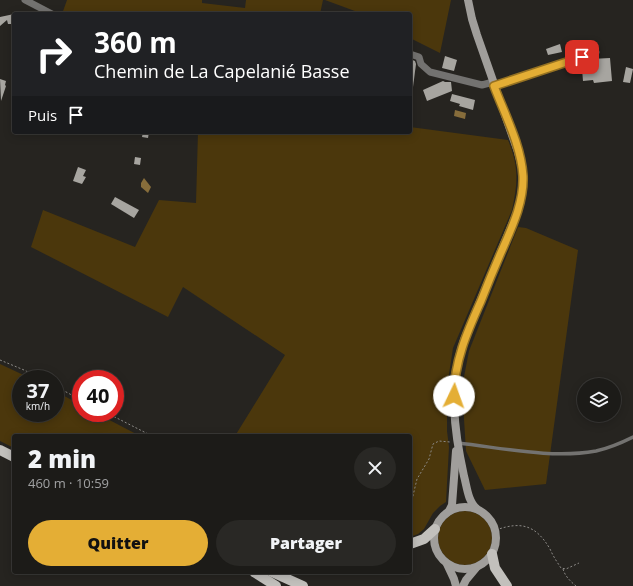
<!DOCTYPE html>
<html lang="fr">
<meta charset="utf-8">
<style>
body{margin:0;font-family:"Open Sans",sans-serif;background:#292825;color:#f1f3f6;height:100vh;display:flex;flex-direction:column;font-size:15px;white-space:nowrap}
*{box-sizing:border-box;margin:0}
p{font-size:13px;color:#a0a1a2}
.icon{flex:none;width:22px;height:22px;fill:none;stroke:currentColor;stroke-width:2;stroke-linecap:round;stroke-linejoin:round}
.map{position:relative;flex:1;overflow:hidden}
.side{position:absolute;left:12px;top:434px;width:400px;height:140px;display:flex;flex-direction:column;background:#1c1b18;border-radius:4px;box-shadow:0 2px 10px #0003,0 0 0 1px #3a3937}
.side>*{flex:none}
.hud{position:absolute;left:12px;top:12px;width:400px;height:122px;border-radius:4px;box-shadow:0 2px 10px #0003,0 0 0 1px #3a3937;background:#202124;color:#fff;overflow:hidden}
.tools{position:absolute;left:577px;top:378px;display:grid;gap:8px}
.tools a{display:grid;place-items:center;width:44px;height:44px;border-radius:50%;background:#1c1b18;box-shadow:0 2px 10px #0003,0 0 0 1px #3a3937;font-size:20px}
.speed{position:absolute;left:12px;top:370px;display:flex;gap:8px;font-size:20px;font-weight:700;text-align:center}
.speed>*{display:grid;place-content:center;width:52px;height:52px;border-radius:50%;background:#1c1b18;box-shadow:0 2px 10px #0003,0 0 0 1px #3a3937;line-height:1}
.speed small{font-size:10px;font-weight:400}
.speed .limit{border:6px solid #d22;background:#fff;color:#111}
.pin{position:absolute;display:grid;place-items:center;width:34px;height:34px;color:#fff;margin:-17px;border-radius:8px;box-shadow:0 2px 6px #0006}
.me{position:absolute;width:44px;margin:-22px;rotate:3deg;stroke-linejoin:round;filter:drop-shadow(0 0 3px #0008)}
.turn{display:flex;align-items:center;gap:14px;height:84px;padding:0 16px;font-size:18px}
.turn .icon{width:52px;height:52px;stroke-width:2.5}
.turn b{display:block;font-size:28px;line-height:34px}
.then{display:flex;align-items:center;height:38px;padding:0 16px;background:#0003;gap:8px;font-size:15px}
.round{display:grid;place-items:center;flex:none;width:42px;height:42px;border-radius:21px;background:#292825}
.headline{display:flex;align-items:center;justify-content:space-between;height:68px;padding:0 16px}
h1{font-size:24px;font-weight:800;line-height:30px}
.action{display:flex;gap:8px;margin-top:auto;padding:8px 16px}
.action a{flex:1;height:46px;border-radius:24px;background:#e4ae35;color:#111;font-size:16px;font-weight:800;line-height:46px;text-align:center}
.action a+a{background:#292825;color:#f1f3f6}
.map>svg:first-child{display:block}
.green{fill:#4b370c}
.water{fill:#876d3b}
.building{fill:#a7a5a0}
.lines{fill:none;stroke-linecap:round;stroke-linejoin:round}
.path{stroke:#8c8a87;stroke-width:1;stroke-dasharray:2 2;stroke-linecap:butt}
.lane{stroke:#737270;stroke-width:3.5}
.street{stroke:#737270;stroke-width:7}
.secondary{stroke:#a09e9b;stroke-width:8}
.primary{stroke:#c2c0bc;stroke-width:10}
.route-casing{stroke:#947122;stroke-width:10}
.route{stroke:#e4ae35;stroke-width:7}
</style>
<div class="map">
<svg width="633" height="586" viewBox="0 0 633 586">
<rect width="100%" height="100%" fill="#262420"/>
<g class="green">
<polygon points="67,0 202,0 202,3 245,8 246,0 323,0 320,14 62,14"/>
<polygon points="325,0 451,0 440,53 410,38 410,14 363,14"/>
<path d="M 410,127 L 508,140 C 519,166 518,183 512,210 L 453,348 L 447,387 L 447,431 L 449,447 L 446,502 L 440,506 L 433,513 L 424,529 L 418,534 L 410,537 L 410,436 L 235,436 L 285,355 L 183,287 L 168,317 L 31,247 L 43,210 L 135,247 L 159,200 L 196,203 L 198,132 L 410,132 Z"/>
<polygon points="518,227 526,228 578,250 546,484 485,490 466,451 462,387 469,351"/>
<polygon points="0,364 32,379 21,379 21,413 55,413 55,391 81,405 81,413 96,413 140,436 14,436 14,448 0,441"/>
<circle cx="465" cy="538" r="27"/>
</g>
<g class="water">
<polygon points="455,110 466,113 465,119 454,116"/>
<polygon points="144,178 151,187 148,193 141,187 141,183"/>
</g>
<g class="building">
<polygon points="14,14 11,16 14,17 14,24 8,24 7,20 0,26 0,17"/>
<polygon points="560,44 562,52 548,55 546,49"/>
<polygon points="445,56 457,60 454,71 442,68"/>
<polygon points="610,58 612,81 594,83 593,80 583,81 582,69 592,68 591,59"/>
<polygon points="410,59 415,61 416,64 413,87 410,87"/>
<polygon points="626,67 633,69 630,83 623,82"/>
<polygon points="0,79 6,81 5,85 6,86 1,101"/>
<polygon points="443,81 445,82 451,82 452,91 427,101 423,90"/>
<polygon points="452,94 475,100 473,110 459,106 460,104 450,101"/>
<polygon points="143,132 149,132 148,138 142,137"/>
<polygon points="135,157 141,158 140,165 134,164"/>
<polygon points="78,167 86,170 83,176 86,177 82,184 73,181"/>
<polygon points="115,197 139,210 134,218 111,204"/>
</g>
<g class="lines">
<g class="path">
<polyline points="0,360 24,370 42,379"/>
<polyline points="55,386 81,400"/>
<polyline points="107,413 152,436"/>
<polyline points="410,508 417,479 429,459 433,444 439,441 450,442"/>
<path d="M 496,530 C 521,521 536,525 550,549 C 553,556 557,562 561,568 L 566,569 L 579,563"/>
<path d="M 563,569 C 565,576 570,581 576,586"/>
</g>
<path class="lane" d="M 458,443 C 503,448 551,459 596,451 C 609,448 621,443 633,437"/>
<g class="street">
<polyline points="25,0 52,14"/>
<polyline points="410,54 419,57 421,64 430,72 482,85 493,82"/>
<polyline points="494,86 596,52"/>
</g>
<g class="secondary">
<path d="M 468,0 L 472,19 L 477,35 L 518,152 L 522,168 L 523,184 L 520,204 L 516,215 L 464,340 C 448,385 454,431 464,476 C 467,487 468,502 477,509"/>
<circle cx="465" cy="538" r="31"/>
<polyline points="449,511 452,505 456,451"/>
<polyline points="447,564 454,579 456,586"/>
<polyline points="463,586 466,580 476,568"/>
</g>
<g class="primary">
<polyline points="0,450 14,457"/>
<polyline points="410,544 424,539 435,529"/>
<polyline points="492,554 495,568 507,586"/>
<polyline points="254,572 276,586"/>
<polyline points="272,572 303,586"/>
</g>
</g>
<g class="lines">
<g class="route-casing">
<path id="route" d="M 454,396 C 454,362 467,332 481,301 C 488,283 495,266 503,248 C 513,225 524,201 523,176 C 521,145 505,115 494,86 L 582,57"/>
</g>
<use href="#route" class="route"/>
</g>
</svg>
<div class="tools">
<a><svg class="icon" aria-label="layers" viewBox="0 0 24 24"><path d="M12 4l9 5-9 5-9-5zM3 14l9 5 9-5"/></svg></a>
</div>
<div class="speed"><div>37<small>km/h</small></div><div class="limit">40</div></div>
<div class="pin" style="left:582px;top:57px;background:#d93025"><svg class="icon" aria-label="arrive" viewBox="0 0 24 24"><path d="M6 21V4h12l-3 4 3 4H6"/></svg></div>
<svg class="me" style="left:454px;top:396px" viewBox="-20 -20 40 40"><circle r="19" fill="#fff"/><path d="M0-13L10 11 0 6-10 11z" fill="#e4ae35"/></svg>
<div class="hud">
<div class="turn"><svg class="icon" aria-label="right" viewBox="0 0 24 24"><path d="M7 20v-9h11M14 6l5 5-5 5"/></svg><div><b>360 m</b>Chemin de La Capelanié Basse</div></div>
<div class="then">Puis<svg class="icon" aria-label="arrive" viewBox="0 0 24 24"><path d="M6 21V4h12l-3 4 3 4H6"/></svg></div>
</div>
<section class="side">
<div class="headline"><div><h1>2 min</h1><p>460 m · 10:59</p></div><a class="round"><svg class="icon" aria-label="close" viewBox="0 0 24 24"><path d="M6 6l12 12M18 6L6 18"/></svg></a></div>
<div class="action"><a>Quitter</a><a>Partager</a></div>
</section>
</div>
